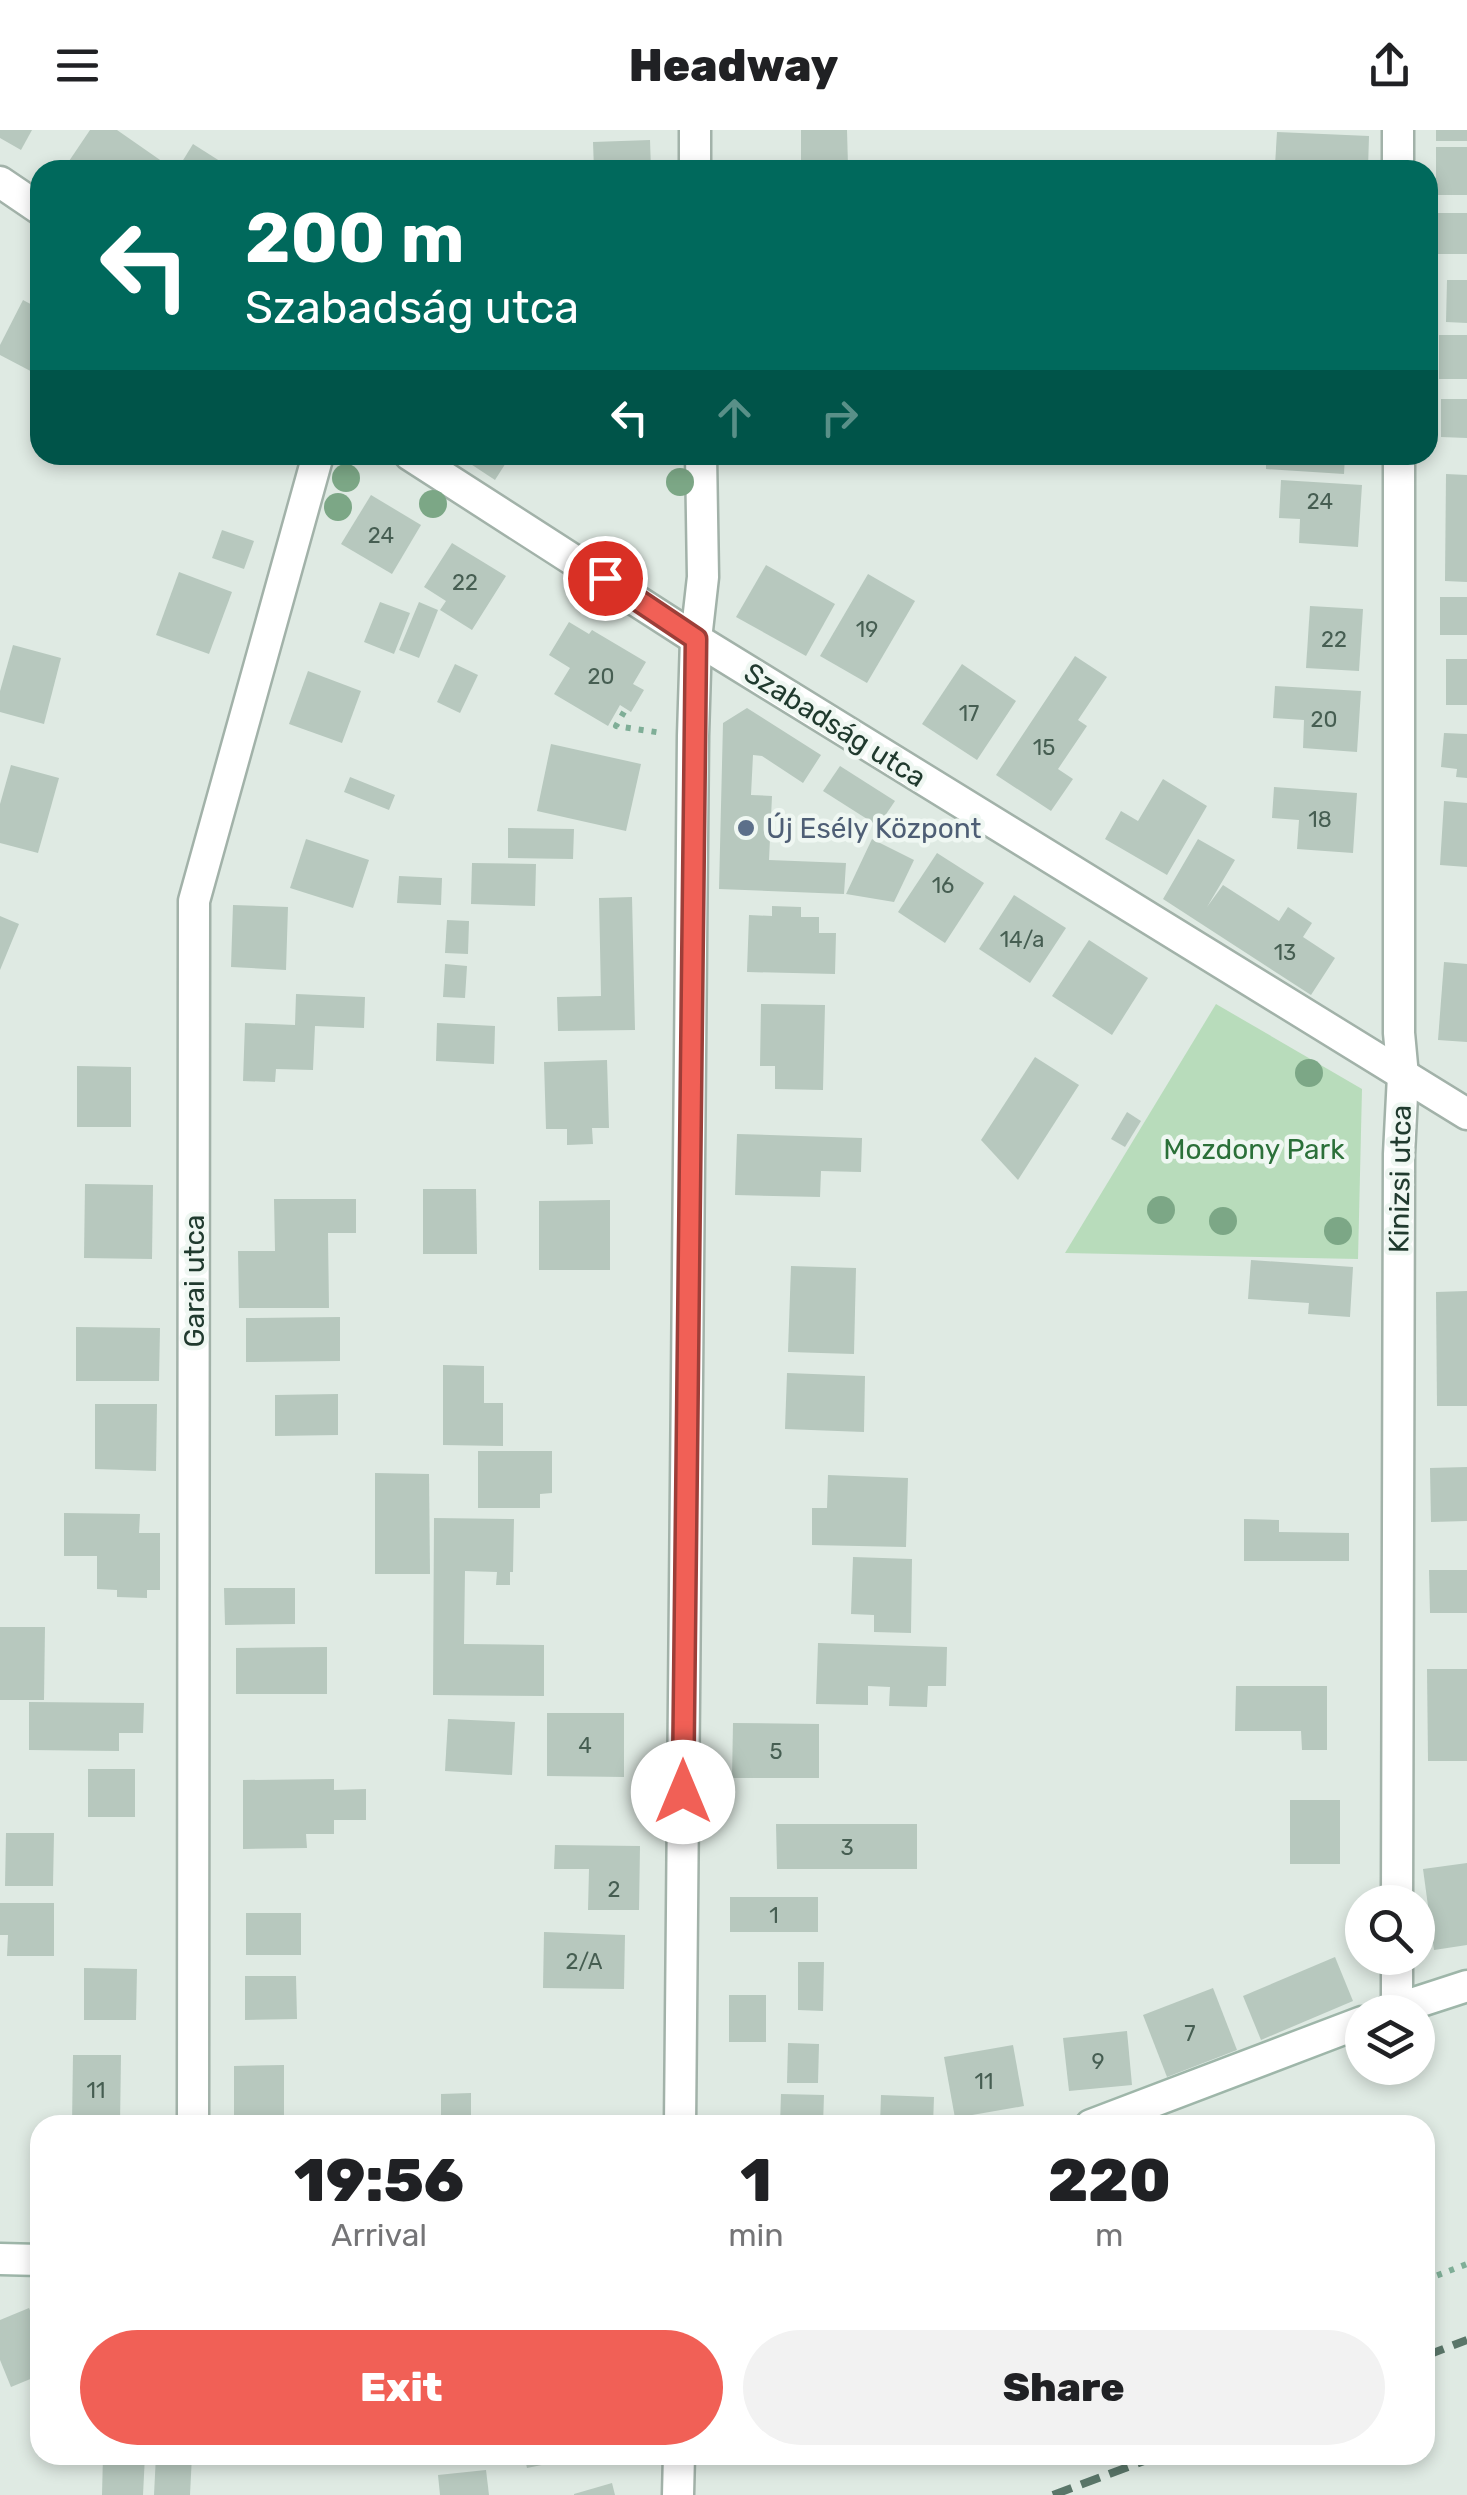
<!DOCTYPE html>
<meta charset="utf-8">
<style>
body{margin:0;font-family:Rubik,sans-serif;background:#f2f2f2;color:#202124;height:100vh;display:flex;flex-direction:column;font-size:38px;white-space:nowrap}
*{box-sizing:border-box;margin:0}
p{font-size:32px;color:#757577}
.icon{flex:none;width:55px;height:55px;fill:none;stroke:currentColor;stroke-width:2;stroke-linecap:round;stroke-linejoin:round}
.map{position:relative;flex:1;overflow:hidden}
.panel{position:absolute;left:30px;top:1985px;width:1405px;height:350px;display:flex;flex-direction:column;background:#fff;border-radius:30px;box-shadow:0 5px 15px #0003}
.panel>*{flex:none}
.hud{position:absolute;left:30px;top:30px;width:1408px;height:305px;border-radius:30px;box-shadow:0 5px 15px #0003;background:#00695c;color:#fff;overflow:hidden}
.controls{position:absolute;left:1345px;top:1755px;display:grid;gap:20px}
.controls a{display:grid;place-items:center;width:90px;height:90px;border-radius:50%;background:#fff;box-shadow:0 5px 15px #0003;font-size:50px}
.pin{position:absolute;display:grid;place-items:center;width:85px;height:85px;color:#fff;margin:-42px;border:5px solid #fff;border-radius:50%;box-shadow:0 2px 10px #0007}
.me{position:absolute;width:110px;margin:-55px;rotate:0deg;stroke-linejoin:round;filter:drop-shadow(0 0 8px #0008)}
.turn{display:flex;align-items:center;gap:35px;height:210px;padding:0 50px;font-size:45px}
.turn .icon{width:130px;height:130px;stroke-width:2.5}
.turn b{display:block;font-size:70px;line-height:85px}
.lanes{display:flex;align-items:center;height:95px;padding:0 50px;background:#0003;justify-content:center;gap:50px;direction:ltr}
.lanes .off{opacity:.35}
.eta{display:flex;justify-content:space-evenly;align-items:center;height:170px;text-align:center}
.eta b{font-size:60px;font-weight:800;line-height:70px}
.button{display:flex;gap:20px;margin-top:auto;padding:20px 50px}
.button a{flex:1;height:115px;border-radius:60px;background:#f16056;color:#fff;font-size:40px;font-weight:800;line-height:115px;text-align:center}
.button a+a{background:#f2f2f2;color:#202124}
header{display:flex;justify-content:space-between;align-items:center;height:130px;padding:0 50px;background:#fff;font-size:45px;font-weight:800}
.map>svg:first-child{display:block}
.green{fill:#b8dcbb}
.building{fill:#b7c8be}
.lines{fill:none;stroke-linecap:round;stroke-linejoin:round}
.street-casing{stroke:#a2b2a9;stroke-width:35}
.secondary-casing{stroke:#9eb6a9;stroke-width:35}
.path{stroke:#7fae97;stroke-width:6;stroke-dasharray:5 8;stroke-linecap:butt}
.street{stroke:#fff;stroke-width:30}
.secondary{stroke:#fff;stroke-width:30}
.rail{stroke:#5a7669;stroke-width:8;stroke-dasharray:20 10;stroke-linecap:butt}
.tree{fill:#7ca786}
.route-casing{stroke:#9d3e38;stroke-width:25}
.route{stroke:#f16056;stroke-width:18}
.service-dot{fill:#5c6f8a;stroke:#eff7f2;stroke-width:4}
.labels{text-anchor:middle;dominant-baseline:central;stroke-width:9;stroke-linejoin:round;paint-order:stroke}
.number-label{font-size:22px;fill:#465e52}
.street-label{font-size:28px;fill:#203a2e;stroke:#eff7f2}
.service-label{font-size:28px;fill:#4e5e75;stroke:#eff7f2;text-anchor:start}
.park-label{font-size:28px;fill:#2b7039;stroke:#eff7f2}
</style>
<header><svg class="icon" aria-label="menu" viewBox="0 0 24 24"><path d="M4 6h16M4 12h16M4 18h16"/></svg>Headway<svg class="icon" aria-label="share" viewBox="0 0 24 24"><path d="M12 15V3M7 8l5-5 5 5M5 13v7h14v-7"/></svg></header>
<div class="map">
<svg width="1467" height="2365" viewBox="0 0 1467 2365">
<rect width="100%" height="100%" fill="#dfeae3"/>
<polygon class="green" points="1216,874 1362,959 1358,1129 1065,1123"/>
<g class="building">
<polygon points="0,0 32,0 21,20 0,8"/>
<polygon points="90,0 117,0 163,32 157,40 63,40"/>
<polygon points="801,0 847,0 848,36 801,37"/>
<rect x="1436" y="0" width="31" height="11"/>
<polygon points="1277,2 1369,6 1368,39 1275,35"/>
<polygon points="650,10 651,40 594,40 593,12"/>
<polygon points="193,14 234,40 177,40"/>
<rect x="1436" y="17" width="31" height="48"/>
<rect x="1438" y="83" width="29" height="41"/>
<polygon points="1447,150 1467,150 1467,193 1446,192"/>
<polygon points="23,170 40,179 40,246 0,225 0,215"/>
<rect x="1439" y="205" width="28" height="44"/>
<polygon points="1441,269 1467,269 1467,308 1441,307"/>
<polygon points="457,325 511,325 495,350"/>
<polygon points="1266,325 1345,325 1344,344 1266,339"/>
<polygon points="1446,344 1467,345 1467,452 1445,451"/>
<polygon points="1281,350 1362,355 1358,417 1299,413 1300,389 1279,388"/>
<polygon points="371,365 421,395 392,444 341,414"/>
<polygon points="222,400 254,411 244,439 212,428"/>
<polygon points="452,413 506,446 472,500 440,480 446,471 424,457"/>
<polygon points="766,435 835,474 806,526 736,487"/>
<polygon points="179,442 232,462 209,524 156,505"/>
<polygon points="868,444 915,471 867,553 820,526"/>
<rect x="1440" y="467" width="27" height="38"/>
<polygon points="380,472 410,483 394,524 364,512"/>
<polygon points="419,472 438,480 419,528 399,520"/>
<polygon points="1310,476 1363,479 1359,541 1306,538"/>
<polygon points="569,492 589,504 592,500 646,532 633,554 644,560 631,582 620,575 608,596 554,564 570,538 549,525"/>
<polygon points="13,515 61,528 44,594 0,582 0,561"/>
<polygon points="1075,526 1107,547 1078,590 1087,596 1058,639 1073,649 1051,681 996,645"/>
<rect x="1446" y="529" width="21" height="46"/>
<polygon points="455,534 478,545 460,583 437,572"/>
<polygon points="962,534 1016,571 977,630 922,594"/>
<polygon points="308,541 361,561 342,613 289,594"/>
<polygon points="1275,556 1361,561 1357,622 1303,618 1304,590 1273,588"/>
<polygon points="747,578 821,625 803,653 762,626 753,625 751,665 772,666 769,730 846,733 844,764 719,759 723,593"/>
<polygon points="1444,603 1467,604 1467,648 1456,647 1457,639 1441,637"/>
<polygon points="551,614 641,634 626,701 537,681"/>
<polygon points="11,635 59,648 38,723 0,713 0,674"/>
<polygon points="840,636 895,671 878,696 823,661"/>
<polygon points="350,647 395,665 389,680 344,662"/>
<polygon points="1163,649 1207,676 1167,745 1105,709 1121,681 1138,691"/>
<polygon points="1274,657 1357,663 1353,723 1297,719 1299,690 1272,688"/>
<polygon points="1444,671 1467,673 1467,737 1440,735"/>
<polygon points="508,698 574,699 573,729 508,728"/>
<polygon points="306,709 369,730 353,778 290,758"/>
<polygon points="872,709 914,730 894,772 846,764"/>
<polygon points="1198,709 1235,730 1207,777 1223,755 1279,791 1288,777 1312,793 1303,807 1335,828 1311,865 1163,769"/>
<polygon points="937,723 984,753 945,813 898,782"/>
<polygon points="472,733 536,734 535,776 471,774"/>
<polygon points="399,746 442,748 441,775 397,773"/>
<polygon points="1014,765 1066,798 1030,853 979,819"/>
<polygon points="632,767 635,900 558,901 557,867 601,866 599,768"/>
<polygon points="233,775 288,777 286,840 231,837"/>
<polygon points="772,776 801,777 801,787 819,787 819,803 836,803 835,844 747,842 749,785 772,786"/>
<polygon points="0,786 19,794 0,840"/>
<polygon points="447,790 469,791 468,824 445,823"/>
<polygon points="1089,810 1148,848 1112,905 1052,866"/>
<polygon points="1444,832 1467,834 1467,912 1438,910"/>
<polygon points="445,834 467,836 465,868 443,867"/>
<polygon points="296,864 365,867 364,898 315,896 313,940 276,939 275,952 243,951 245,893 295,895"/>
<polygon points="761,874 825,875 823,960 775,959 775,936 760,936"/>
<polygon points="437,893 495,896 494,934 436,931"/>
<polygon points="1035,927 1079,955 1018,1050 981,1010"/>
<polygon points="607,930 609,998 592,998 593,1014 567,1015 567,999 546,999 544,932"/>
<polygon points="77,936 131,937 131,997 77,997"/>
<polygon points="1127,982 1141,991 1125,1017 1111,1009"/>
<polygon points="737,1004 862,1008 861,1042 821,1041 820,1067 735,1065"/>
<polygon points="85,1054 153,1055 152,1129 84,1128"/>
<polygon points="423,1059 476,1059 477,1124 423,1124"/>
<polygon points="274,1069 356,1069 356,1103 328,1103 329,1178 239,1178 238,1121 275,1121"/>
<polygon points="610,1070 610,1140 539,1140 539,1071"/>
<polygon points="1251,1130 1353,1137 1350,1187 1308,1184 1309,1173 1248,1169"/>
<polygon points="791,1136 856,1138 854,1224 788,1222"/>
<polygon points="1467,1161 1467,1276 1437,1276 1436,1162"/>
<polygon points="340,1187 340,1231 246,1232 246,1188"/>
<polygon points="76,1197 160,1198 159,1251 76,1251"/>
<polygon points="443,1235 484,1236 484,1273 503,1273 503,1316 443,1315"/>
<polygon points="787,1243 865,1246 864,1302 785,1299"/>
<polygon points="338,1264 338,1305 275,1306 275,1265"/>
<polygon points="95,1274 157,1274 156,1341 95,1339"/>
<polygon points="478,1321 552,1321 552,1363 540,1364 540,1378 478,1378"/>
<polygon points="1467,1337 1467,1391 1431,1392 1430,1338"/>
<polygon points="375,1343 429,1344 430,1444 375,1444"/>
<polygon points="828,1345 908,1348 906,1417 812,1415 812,1378 827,1378"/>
<polygon points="64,1383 140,1384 139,1403 160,1403 160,1460 147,1460 147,1468 117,1467 117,1460 97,1459 97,1426 64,1426"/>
<polygon points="434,1388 514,1389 513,1442 510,1442 510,1455 496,1455 497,1442 465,1441 464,1514 544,1515 544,1566 433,1565"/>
<polygon points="1244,1389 1279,1390 1279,1402 1349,1403 1349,1431 1244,1431"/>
<polygon points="853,1427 912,1429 911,1503 874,1502 874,1485 851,1484"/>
<polygon points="1429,1440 1467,1440 1467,1483 1430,1483"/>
<polygon points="224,1458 295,1458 295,1494 225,1495"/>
<polygon points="0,1497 45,1497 44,1570 0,1570"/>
<polygon points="818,1513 947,1517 946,1556 928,1556 927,1577 889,1576 890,1557 868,1556 868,1575 816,1574"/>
<polygon points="327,1517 327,1564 236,1564 236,1518"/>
<polygon points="1427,1539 1467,1539 1467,1631 1428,1631"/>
<polygon points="1236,1556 1327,1556 1327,1620 1302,1620 1301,1601 1235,1601"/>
<polygon points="29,1572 144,1573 143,1603 119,1603 119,1621 29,1620"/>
<polygon points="547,1583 624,1583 624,1647 547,1646"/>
<polygon points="448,1589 515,1592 512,1645 445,1641"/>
<polygon points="733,1593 819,1594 819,1648 732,1648"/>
<rect x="88" y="1639" width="47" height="48"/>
<polygon points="334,1649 334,1660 366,1659 366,1690 334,1690 334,1704 306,1704 307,1718 243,1719 243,1650"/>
<rect x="1290" y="1670" width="50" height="64"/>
<polygon points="776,1694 917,1694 917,1739 777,1739"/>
<polygon points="6,1703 54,1703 53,1756 5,1756"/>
<polygon points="555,1715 640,1716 639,1780 588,1780 589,1739 554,1739"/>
<polygon points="1467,1733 1467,1815 1434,1820 1423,1739"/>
<rect x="730" y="1767" width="88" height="35"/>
<polygon points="0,1773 54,1773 54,1826 7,1826 8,1805 0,1805"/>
<rect x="246" y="1783" width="55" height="42"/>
<polygon points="544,1802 625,1805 624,1859 543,1858"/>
<polygon points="1335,1827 1353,1871 1261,1910 1243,1866"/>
<polygon points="798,1832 824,1832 823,1881 798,1880"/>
<polygon points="84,1838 137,1839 136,1890 84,1890"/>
<polygon points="245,1846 296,1846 297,1889 245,1890"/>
<polygon points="1213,1858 1237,1920 1167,1947 1143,1885"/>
<rect x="729" y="1865" width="37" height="47"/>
<polygon points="1127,1901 1132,1955 1069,1961 1063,1908"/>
<polygon points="788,1913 819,1914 818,1953 787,1953"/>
<polygon points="1013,1915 1024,1976 955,1988 944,1927"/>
<polygon points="73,1925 121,1925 120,1995 72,1995"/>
<polygon points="284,1935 284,1995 234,1995 234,1936"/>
<polygon points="471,1963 471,1995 441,1995 441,1964"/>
<polygon points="781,1964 824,1965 823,1995 780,1995"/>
<polygon points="881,1965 934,1967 933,1995 880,1995"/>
<polygon points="29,2178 40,2205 40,2245 11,2257 0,2230 0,2190"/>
<polygon points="103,2325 145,2325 143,2365 102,2365"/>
<polygon points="156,2325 192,2325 190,2365 154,2365"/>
<polygon points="524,2325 581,2325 581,2327 527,2338"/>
<polygon points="486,2340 489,2365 440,2365 438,2345"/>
<polygon points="612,2353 615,2365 574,2365 574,2364"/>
</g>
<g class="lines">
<g class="street-casing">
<g id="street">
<polyline points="695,0 695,40"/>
<polyline points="1398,0 1398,40"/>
<polyline points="0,52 40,79"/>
<polyline points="410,325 696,509 1467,984"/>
<polyline points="1397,1772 1399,1024 1403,946 1399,903 1399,325"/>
<polyline points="1397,1879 1397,1828"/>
<polyline points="193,1995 194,771 318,325"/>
<polyline points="680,1995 693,606 696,509 703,447 701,325"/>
<polyline points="678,2365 679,2325"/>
</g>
</g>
<g class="secondary-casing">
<g id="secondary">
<polyline points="1387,1882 1467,1856"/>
<polyline points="1091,1995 1362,1892"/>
<polyline points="0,2129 40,2130"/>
</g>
</g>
<g class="path">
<polyline points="624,582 616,596 662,603"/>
<polyline points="1425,2150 1467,2134"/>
</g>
<use href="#street" class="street"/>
<use href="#secondary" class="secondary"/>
<g class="rail">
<polyline points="1425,2226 1467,2210"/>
<polyline points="1053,2365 1160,2325"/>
</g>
</g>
<g class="tree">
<circle cx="346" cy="348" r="14"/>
<circle cx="680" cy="352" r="14"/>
<circle cx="433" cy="374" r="14"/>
<circle cx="338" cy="377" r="14"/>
<circle cx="1309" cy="943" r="14"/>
<circle cx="1161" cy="1080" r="14"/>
<circle cx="1223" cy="1091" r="14"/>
<circle cx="1338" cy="1101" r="14"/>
</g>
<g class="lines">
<g class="route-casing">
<polyline id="route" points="605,448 696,509 683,1662"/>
</g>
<use href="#route" class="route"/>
</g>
<circle class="service-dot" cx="746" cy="698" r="10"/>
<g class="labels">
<g class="number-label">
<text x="1320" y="371">24</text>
<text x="381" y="405">24</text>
<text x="465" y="452">22</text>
<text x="867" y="499">19</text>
<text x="1334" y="509">22</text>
<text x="601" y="546">20</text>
<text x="969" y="583">17</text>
<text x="1324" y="589">20</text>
<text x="1044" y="617">15</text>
<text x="1320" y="689">18</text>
<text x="943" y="755">16</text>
<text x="1022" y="809">14/a</text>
<text x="1285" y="822">13</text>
<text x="585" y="1615">4</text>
<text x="776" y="1621">5</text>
<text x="847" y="1717">3</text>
<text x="614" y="1759">2</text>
<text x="774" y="1785">1</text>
<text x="584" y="1831">2/A</text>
<text x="1190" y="1903">7</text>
<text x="1098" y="1931">9</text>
<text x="984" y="1951">11</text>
<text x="96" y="1960">11</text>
</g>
<g class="street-label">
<text transform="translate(835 595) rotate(32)">Szabadság utca</text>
<text transform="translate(1400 1049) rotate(-89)">Kinizsi utca</text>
<text transform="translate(194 1151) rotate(-90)">Garai utca</text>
</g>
<g class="service-label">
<text x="766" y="698">Új Esély Központ</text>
</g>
<g class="park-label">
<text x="1254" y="1019">Mozdony Park</text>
</g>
</g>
</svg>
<div class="controls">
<a><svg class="icon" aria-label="search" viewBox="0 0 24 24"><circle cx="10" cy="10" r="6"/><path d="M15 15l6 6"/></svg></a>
<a><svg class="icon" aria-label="layers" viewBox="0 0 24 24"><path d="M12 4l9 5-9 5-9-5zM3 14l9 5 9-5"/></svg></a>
</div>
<div class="pin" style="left:605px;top:448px;background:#d93025"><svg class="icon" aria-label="arrive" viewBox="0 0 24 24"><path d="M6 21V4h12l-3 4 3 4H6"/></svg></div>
<svg class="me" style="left:683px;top:1662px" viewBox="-20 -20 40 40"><circle r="19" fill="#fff"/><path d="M0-13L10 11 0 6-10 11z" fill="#f16056"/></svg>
<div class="hud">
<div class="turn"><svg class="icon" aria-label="left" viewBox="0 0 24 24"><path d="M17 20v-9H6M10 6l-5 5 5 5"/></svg><div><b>200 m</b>Szabadság utca</div></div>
<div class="lanes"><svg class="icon" aria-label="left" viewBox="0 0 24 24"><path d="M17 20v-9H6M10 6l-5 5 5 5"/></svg><svg class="icon off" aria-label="ahead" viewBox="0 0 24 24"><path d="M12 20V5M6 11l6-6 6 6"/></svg><svg class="icon off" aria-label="right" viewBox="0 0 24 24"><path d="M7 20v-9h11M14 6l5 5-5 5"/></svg></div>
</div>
<section class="panel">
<div class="eta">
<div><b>19:56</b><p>Arrival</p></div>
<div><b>1</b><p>min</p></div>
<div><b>220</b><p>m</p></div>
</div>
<div class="button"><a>Exit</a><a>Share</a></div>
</section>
</div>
